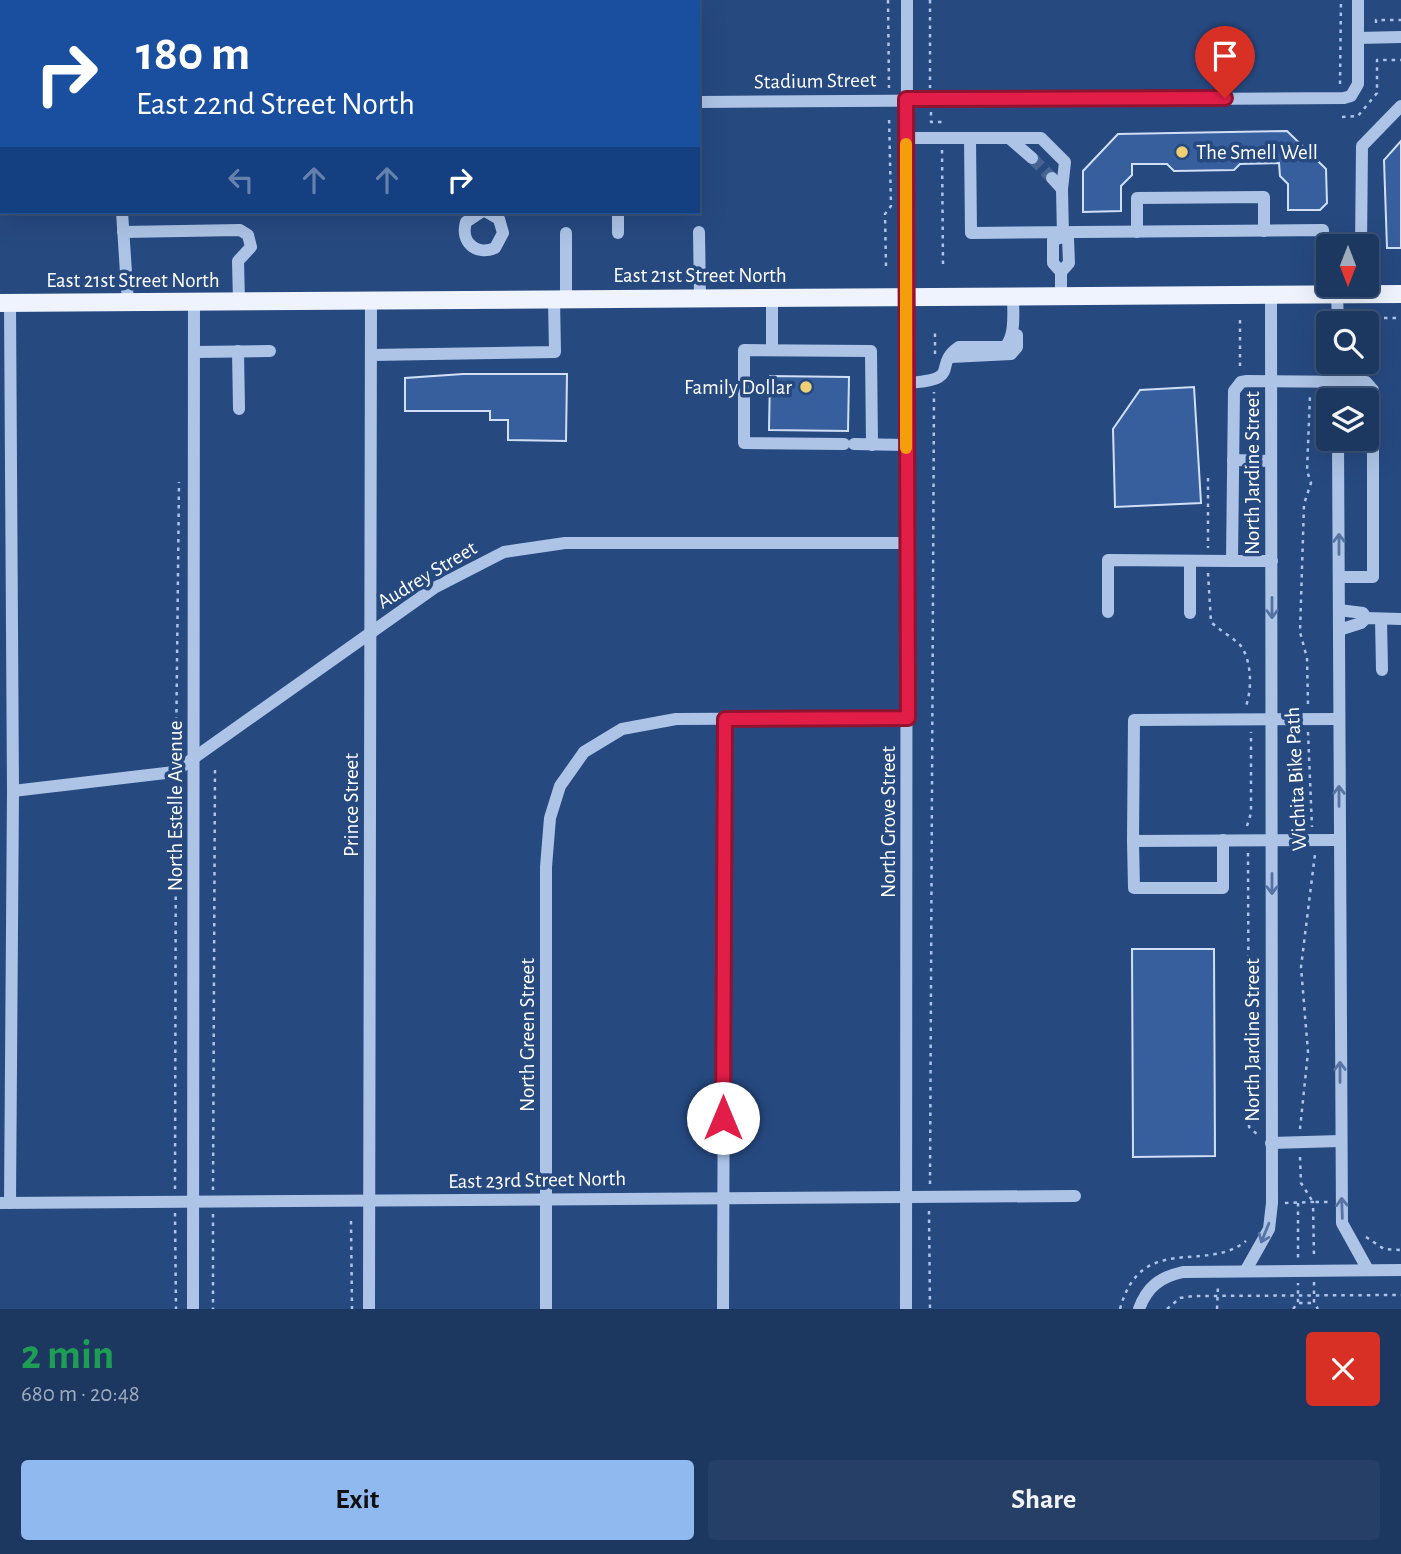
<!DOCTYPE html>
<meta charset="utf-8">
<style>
body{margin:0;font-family:"Alegreya Sans",sans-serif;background:#253f66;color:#f1f3f6;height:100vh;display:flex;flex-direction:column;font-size:26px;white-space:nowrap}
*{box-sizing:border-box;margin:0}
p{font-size:23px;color:#a0acbd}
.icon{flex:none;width:38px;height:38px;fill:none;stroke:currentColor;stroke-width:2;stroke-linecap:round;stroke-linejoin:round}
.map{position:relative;height:1309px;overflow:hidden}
.details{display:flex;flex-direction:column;background:#1c3760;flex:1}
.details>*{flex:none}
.banner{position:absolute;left:0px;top:0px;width:700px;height:214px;box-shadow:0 7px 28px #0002,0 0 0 2px #3a5175;background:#1a4fa0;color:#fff;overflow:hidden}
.needle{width:46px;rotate:180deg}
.fabs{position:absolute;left:1316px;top:234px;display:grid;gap:14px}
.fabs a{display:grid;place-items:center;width:63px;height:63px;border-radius:7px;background:#1c3760;box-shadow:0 7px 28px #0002,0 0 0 2px #3a5175;font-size:35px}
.pin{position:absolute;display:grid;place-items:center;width:60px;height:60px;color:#fff;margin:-72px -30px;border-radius:50% 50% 50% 0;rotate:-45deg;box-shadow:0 0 7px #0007}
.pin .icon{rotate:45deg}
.me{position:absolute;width:77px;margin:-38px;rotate:0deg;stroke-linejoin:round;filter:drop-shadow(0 0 5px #0008)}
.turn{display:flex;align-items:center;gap:24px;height:147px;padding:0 21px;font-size:32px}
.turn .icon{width:91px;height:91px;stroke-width:2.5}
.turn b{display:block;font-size:49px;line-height:60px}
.lanes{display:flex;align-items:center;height:66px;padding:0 21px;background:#0003;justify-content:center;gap:35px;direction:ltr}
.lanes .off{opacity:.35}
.round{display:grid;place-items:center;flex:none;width:74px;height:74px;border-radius:7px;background:#253f66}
.headline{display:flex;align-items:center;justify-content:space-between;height:119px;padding:0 21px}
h1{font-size:42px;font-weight:700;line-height:52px;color:#1e9e55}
.button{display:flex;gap:14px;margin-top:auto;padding:14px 21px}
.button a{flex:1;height:80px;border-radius:7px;background:#90b9f0;color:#111;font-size:28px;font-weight:700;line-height:80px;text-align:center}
.button a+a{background:#253f66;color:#f1f3f6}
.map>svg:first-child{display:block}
.building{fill:#375f9d;stroke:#d0dff5;stroke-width:2}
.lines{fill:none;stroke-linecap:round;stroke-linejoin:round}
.minor-tunnel{stroke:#476493;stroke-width:12;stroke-dasharray:12 6;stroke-linecap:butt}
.path{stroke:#adc4e6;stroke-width:2.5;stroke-dasharray:3.5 5;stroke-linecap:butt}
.minor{stroke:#adc4e6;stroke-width:12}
.major{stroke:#eef3fd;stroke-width:18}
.oneway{stroke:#5574a4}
.route-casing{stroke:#92132f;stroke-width:18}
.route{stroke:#e11d48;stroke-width:12}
.slow{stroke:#f59e0b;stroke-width:12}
.poi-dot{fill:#efd173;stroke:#264980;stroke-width:2.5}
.labels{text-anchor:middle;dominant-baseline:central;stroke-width:7;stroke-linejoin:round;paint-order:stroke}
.street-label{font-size:21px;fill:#fff;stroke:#264980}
.poi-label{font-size:21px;fill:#fff;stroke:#264980;text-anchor:start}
</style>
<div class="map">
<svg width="1401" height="1309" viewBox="0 0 1401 1309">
<rect width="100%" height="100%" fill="#264980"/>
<g class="building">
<polygon points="1287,131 1326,169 1327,203 1320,210 1288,210 1288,184 1280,176 1279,163 1240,164 1234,170 1174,171 1167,164 1132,164 1132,175 1121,186 1121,211 1083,212 1083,171 1118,134"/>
<polygon points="1401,141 1401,248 1387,248 1384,160"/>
<polygon points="463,374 567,374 566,441 508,440 508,420 490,420 490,411 405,411 405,378"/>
<polygon points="770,376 849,377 848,431 769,430"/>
<polygon points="1194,387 1201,503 1115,507 1113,429 1140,390"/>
<polygon points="1132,949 1214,949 1215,1156 1133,1157"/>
</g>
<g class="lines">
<polyline class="minor-tunnel" points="1032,158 1052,178"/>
<g class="path">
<polyline points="888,0 889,88"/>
<polyline points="930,0 930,88"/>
<polyline points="1376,23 1376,20 1401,20"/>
<polyline points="1340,84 1341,0"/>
<polyline points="931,112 931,122 942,122 942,125"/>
<polyline points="1342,117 1358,116 1377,93 1377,60 1401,60"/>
<polyline points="942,150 943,265"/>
<polyline points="886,266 885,214 891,206 889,115"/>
<polyline points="1350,318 1401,318"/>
<polyline points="1240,320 1240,369"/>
<polyline points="935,354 935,329"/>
<polyline points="1320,369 1324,344 1318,325 1325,319"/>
<polyline points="1208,478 1208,548"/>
<path d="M 1208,573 L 1211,622 C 1218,629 1236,640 1241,646 C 1252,662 1252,689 1246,706"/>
<polyline points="1308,704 1307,658 1300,632 1304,504 1311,483 1307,471 1310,395"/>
<polyline points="1308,732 1312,827"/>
<polyline points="176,755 179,482"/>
<polyline points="1247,826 1251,813 1251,732"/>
<polyline points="1248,853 1249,1127 1259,1136"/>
<polyline points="1300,1129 1308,1052 1301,967 1315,854"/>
<polyline points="1300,1157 1301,1183 1313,1202 1328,1202"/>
<polyline points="930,1184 934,392"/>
<polyline points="175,1189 176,786"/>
<polyline points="213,1190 215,765"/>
<polyline points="1285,1203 1313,1202 1314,1258"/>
<polyline points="1298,1203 1298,1259"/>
<polyline points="929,1211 930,1309"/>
<polyline points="175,1213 176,1309"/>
<polyline points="213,1214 213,1309"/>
<polyline points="351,1221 352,1309"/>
<polyline points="1366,1237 1384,1249 1401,1250"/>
<polyline points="1314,1282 1314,1303 1318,1309"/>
<polyline points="1299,1303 1314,1303"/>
<path d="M 1120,1309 C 1141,1231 1206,1274 1246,1241"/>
<polyline points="1167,1309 1180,1298 1193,1296 1401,1295"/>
<polyline points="1217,1309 1218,1286"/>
<polyline points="1293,1309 1298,1303 1298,1283"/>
</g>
<g class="minor">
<polyline points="63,0 64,2"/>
<polyline points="1358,38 1401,37"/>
<polyline points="698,102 1344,98 1351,96 1358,84 1358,0"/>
<polyline points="906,138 970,138 971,233 1323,230 1324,294"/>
<polyline points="970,138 1041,138 1065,162 1062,189 1063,237"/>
<polyline points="1009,138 1032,158"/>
<polyline points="1052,178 1062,189"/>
<polyline points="122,212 128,303"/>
<path d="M 481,212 L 466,222 C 460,242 476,256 495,248 L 503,233 L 499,219 L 487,212"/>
<polyline points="618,212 618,233"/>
<polyline points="123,232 240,230 248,235 251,247 238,261 239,302"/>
<polyline points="699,232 700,298"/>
<polyline points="1137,232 1137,198 1264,197 1264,231"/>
<polyline points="1361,247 1362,146 1401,106"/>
<polyline points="1061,272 1053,263 1053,240 1063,237 1068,239 1069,263 1061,272 1061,295"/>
<polyline points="1337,294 1338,324"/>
<polyline points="772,297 772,350"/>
<polyline points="566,299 566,233"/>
<polyline points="238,351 239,409"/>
<polyline points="194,352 270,351"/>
<polyline points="371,355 555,352 554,299"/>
<polyline points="951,357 1011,354 1017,347 1017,335"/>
<polyline points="1338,362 1338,401"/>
<path d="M 906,383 C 965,380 931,366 959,347 L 1005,347 C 1016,335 1013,312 1013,297"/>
<polyline points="1338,439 1342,1223 1368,1270"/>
<polyline points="844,444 744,443 744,350 871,351 872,445"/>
<polyline points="854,444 906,445"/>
<polyline points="1233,460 1271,461"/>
<polyline points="1272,561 1232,561 1234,391 1241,382 1247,381 1366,382 1373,390 1373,577 1339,577"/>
<polyline points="1339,610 1363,613 1366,618"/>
<polyline points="1108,612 1108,560 1232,561"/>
<polyline points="1190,613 1190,561"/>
<polyline points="1381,619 1382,670"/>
<polyline points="1339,630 1361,623 1366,618 1401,619"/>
<polyline points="13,791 174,772 434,588 504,552 565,543 907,543"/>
<polyline points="1339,840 1133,841 1134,720 1339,719"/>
<polyline points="1133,841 1134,888 1223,888 1223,840"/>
<polyline points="1271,1143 1340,1141"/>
<polyline points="0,1203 1075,1196"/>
<polyline points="10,1203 13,791 10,303"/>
<polyline points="1246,1270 1269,1229 1272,1203 1271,295"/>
<polyline points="193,1309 194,303"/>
<polyline points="369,1309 371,301"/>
<polyline points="546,1309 546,867 550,818 560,786 584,752 622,729 676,719 908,718"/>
<polyline points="723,1309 725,719"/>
<polyline points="906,1309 907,0"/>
<path d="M 1139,1309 C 1147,1287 1160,1277 1183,1272 L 1401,1270"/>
</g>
<polyline class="major" points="0,303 1401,294"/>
</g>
<defs><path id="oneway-shaft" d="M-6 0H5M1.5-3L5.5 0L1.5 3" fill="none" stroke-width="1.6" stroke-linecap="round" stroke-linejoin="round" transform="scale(1.75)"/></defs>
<g class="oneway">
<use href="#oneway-shaft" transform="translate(1339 544) rotate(-90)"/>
<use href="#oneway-shaft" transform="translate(1272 608) rotate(90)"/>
<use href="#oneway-shaft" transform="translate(1339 796) rotate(-90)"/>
<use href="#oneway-shaft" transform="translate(1272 884) rotate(90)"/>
<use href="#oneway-shaft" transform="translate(1340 1072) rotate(-90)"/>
<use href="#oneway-shaft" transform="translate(1342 1208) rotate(-92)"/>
<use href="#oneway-shaft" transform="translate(1265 1233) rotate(112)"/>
</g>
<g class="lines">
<g class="route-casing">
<polyline id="route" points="723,1118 725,719 908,718 906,99 1225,98"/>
</g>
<use href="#route" class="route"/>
<polyline class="slow" points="906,144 906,448"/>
</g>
<g class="poi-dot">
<circle cx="1182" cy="152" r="7"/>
<circle cx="806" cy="387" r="7"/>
</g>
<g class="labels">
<g class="street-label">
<text transform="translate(815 81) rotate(-1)">Stadium Street</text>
<text x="700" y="275">East 21st Street North</text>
<text x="133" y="280">East 21st Street North</text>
<text transform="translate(1252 473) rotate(-90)">North Jardine Street</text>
<text transform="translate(427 575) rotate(-31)">Audrey Street</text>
<text transform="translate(1296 779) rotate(-93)">Wichita Bike Path</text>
<text transform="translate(351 805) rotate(-90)">Prince Street</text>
<text transform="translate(175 806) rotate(-90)">North Estelle Avenue</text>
<text transform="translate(888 822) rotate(-90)">North Grove Street</text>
<text transform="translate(527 1035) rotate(-90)">North Green Street</text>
<text transform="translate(1252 1040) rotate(-90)">North Jardine Street</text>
<text transform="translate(537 1180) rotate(-1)">East 23rd Street North</text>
</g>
<g class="poi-label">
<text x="1196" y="152">The Smell Well</text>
<text x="792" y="387" text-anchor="end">Family Dollar</text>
</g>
</g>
</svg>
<div class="fabs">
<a><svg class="needle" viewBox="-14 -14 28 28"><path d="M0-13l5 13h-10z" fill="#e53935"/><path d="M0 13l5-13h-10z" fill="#a0acbd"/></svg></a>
<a><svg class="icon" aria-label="search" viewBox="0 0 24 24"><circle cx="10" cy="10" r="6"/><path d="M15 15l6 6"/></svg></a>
<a><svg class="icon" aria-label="layers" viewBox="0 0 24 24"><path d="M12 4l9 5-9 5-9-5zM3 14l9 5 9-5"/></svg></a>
</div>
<div class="pin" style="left:1225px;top:98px;background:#d93025"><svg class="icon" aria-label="arrive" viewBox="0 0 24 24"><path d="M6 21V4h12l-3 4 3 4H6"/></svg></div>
<svg class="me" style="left:723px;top:1118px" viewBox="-20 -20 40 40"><circle r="19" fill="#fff"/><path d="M0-13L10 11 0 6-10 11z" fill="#e11d48"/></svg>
<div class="banner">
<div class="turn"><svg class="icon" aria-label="right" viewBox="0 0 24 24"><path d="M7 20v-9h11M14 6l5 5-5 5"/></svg><div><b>180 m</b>East 22nd Street North</div></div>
<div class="lanes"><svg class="icon off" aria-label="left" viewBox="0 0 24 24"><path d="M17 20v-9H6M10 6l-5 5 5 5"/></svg><svg class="icon off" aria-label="ahead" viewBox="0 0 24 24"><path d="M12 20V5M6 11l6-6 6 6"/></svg><svg class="icon off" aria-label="ahead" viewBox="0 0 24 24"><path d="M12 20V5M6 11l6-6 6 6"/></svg><svg class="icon" aria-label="right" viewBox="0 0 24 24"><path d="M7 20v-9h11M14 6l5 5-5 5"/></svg></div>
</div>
</div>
<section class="details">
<div class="headline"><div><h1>2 min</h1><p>680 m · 20:48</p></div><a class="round" style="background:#d93025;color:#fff"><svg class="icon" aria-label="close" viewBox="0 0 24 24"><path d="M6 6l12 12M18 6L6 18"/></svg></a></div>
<div class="button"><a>Exit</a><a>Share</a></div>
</section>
